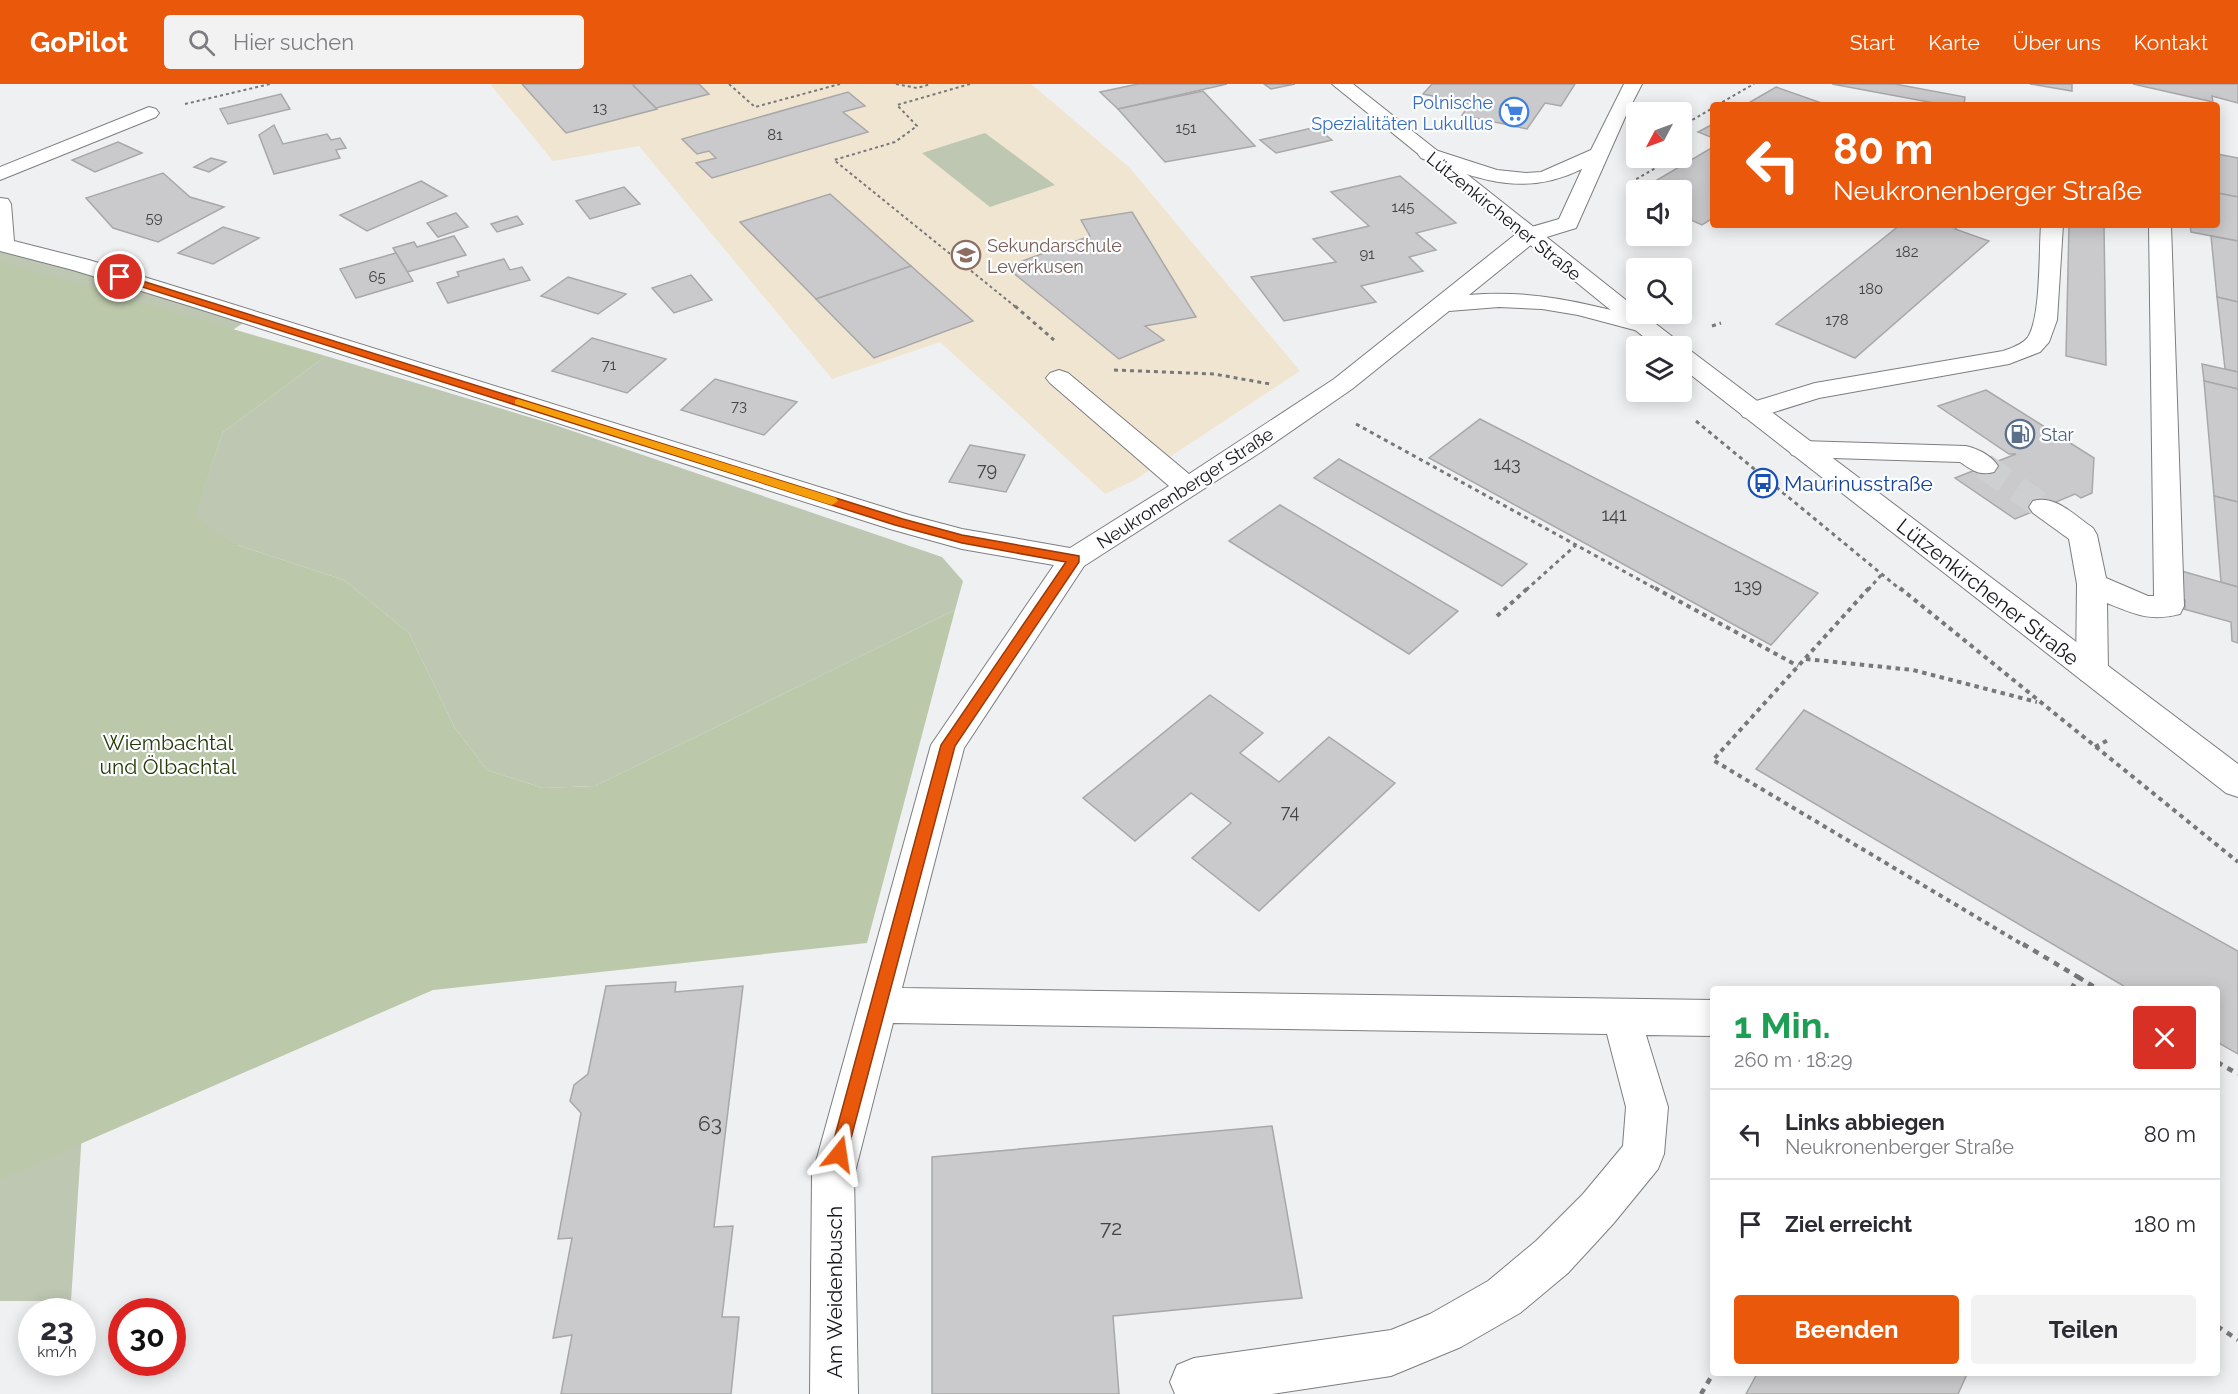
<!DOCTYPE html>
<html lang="de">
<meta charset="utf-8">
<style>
body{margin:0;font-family:Raleway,sans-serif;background:#f2f2f3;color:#2b2b33;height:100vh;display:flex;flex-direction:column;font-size:22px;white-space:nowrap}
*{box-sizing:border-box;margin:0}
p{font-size:20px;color:#7c7c81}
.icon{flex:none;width:33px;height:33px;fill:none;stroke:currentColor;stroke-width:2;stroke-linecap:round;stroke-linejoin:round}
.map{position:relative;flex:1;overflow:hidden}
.drawer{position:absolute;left:1710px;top:902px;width:510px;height:390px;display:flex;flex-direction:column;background:#fff;border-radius:6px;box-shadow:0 3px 15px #0003}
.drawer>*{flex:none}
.top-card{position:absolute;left:1710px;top:18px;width:510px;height:126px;border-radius:6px;box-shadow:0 3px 15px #0003;background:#ea580c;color:#fff;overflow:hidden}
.needle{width:39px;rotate:229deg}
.controls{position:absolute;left:1626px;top:18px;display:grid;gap:12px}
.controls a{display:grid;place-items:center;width:66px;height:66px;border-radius:6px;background:#fff;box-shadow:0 3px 15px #0003;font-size:30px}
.speed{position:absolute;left:18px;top:1214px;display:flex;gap:12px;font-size:30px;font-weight:700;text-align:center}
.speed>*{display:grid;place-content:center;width:78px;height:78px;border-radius:50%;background:#fff;box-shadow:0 3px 15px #0003;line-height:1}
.speed small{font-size:15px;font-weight:400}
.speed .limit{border:9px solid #d22;background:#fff;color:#111}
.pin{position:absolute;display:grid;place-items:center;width:51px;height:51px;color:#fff;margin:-26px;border:3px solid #fff;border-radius:50%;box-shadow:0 2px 6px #0007}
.me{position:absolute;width:66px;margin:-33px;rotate:15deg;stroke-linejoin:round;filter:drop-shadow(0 0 4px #0008)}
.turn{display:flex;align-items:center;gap:21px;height:126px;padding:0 24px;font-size:27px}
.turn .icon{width:78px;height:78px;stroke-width:2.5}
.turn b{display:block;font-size:42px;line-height:51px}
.round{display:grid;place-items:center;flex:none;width:63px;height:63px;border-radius:6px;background:#f2f2f3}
.head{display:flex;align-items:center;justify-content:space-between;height:102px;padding:0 24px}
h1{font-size:36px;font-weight:700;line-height:45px;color:#1e9e55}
.primary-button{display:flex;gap:12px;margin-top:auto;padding:12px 24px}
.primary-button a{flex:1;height:69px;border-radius:6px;background:#ea580c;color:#fff;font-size:24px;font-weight:700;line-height:69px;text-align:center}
.primary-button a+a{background:#f2f2f3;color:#2b2b33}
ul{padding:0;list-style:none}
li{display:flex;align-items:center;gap:18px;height:90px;padding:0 24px;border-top:2px solid #e1e1e2}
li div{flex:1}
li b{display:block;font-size:22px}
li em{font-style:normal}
header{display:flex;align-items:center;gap:36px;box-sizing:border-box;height:84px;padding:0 30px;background:#ea580c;color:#fff}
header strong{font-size:28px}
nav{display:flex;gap:33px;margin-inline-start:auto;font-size:21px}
.search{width:420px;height:54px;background:#f2f2f3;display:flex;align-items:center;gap:15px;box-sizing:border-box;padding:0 21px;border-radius:6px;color:#7c7c81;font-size:22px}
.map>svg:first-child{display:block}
.education{fill:#f0e5d0}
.green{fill:#bdc7b1}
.forest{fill:#bbc8a9}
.building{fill:#cac9cb;stroke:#a9a8a9;stroke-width:1.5}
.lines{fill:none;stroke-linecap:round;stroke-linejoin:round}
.minor-tunnel{stroke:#cecfd1;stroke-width:26;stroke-dasharray:26 14;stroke-linecap:butt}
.minor-casing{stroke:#7d7e80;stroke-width:2}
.major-casing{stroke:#7d7e80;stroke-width:2}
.path-far3{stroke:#78787a;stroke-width:2;stroke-dasharray:3 3;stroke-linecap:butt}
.path-far2{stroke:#78787a;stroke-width:3;stroke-dasharray:4 4;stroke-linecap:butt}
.path-far1{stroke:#78787a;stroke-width:4;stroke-dasharray:4.5 4.5;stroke-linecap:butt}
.path{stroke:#78787a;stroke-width:4.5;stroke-dasharray:6 6;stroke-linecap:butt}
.minor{fill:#fff;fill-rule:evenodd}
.major{fill:#fff;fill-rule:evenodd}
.route{fill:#ea580c;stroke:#983908;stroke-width:1.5}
.slow{fill:#f59e0b}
.labels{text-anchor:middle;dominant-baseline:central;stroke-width:4.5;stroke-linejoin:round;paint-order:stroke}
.far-number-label{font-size:15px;fill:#434344}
.far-shop-label{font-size:18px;fill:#366cbe;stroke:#fcfdff;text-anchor:end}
.far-street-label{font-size:18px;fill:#161617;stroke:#fcfdff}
.far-education-label{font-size:18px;fill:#785e54;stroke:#fcfdff;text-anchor:start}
.far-service-label{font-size:18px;fill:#4e5e75;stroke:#fcfdff;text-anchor:start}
.number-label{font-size:18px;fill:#434344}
.transit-label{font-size:21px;fill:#164399;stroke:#fcfdff;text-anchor:start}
.street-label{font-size:21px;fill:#161617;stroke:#fcfdff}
.park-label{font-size:21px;fill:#283806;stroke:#fcfdff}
.near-number-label{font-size:21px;fill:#434344}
</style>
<header>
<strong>GoPilot</strong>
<div class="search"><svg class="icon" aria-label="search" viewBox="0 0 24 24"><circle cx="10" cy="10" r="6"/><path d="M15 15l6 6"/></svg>Hier suchen</div>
<nav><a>Start</a><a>Karte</a><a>Über uns</a><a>Kontakt</a></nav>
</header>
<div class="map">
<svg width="2238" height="1310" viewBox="0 0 2238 1310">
<rect width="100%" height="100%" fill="#eff0f2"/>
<polygon class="education" points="490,0 1031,0 1129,83 1300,287 1133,397 1105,410 940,258 832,295 639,62 553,77"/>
<g class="green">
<polygon points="985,49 1055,101 990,123 922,69"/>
<polygon points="0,167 45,170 248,236 109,326 203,407 223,348 326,272 549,339 942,473 963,497 955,526 595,702 543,704 487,686 455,644 409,549 344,496 237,461 83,1033 71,1217 0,1217"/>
</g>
<polygon class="forest" points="0,178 326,272 223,348 195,432 228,458 344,496 409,549 455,644 487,686 543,704 595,702 955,526 867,859 433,906 0,1095"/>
<g class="building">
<polygon points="522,0 632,0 657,25 566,49"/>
<polygon points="632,0 699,0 709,10 656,24"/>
<polygon points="1138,0 1227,0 1118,25 1100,8"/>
<polygon points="1264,0 1295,0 1271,5"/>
<polygon points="1432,0 1575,0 1561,22 1545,19 1527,45 1462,31 1470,20 1423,10"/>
<polygon points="1832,0 1895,0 1965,13 1964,21 1945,21"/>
<polygon points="2030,0 2072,0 2072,7"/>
<polygon points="2133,0 2238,0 2238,19 2212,12 2213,18"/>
<polygon points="1776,3 1827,21 1745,21"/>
<polygon points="1203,7 1255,62 1165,78 1118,25"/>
<polygon points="848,8 865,22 843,28 868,48 712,94 696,79 716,74 709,67 697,70 682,55"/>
<polygon points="281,10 290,25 228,40 220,25"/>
<polygon points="1713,40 1713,54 1698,48"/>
<polygon points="274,41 283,60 327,50 331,56 340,54 346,64 336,66 340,74 274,90 259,51"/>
<polygon points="1316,43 1332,56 1276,69 1260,56"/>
<polygon points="118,58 142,69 95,88 72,76"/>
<polygon points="1713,63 1713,134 1702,141 1682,132 1682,106 1640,106"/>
<polygon points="2217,70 2238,74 2238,113 2217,109"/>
<polygon points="211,74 226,78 209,88 194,83"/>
<polygon points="163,89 190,113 224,123 158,158 113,144 86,114"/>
<polygon points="1400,92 1456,139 1416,149 1436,166 1409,173 1423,187 1361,202 1376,218 1284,237 1251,193 1336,178 1313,155 1369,142 1331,108"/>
<polygon points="421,97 447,112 367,147 340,131"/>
<polygon points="624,103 640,120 590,135 576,117"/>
<polygon points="2217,109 2238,113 2238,157 2191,148 2190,141 2217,141"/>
<polygon points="830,110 911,182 816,215 740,138"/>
<polygon points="1132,128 1196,233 1145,242 1164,256 1119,275 1006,183 1090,152 1081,136"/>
<polygon points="456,129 468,143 438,153 427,139"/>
<polygon points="517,132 523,140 497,148 491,140"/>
<polygon points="1900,141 1960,141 1955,145 1989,157 1855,274 1776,240"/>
<polygon points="2069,141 2104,141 2106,281 2066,272"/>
<polygon points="223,143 259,154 213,180 178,169"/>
<polygon points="454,152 466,171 407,188 393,164 414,158 417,163"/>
<polygon points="2211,152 2238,157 2238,218 2217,213"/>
<polygon points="396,169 413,197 356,214 340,185"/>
<polygon points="504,175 510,186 522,183 530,196 448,219 437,199 459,192 457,188"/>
<polygon points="911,182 973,237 874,274 816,215"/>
<polygon points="691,191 712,216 674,229 652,204"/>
<polygon points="568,193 626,210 598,230 541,212"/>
<polygon points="2217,213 2238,218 2238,288 2225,285"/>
<polygon points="592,254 666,275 627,309 552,287"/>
<polygon points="2202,280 2238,288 2238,305 2204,297"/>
<polygon points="715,295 797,318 764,351 681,326"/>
<polygon points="2204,297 2238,305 2238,418 2214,412"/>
<polygon points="1986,306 2094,374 2092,409 2081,414 2075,410 2015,435 1955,394 2016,370 2009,370 1938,322"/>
<polygon points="1480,335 1818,509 1771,561 1429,374"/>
<polygon points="970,361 1025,371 1006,408 949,398"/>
<polygon points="1339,375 1527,480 1502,502 1314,394"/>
<polygon points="2214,412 2238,418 2238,503 2221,498"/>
<polygon points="1280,421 1458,527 1409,570 1229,457"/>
<polygon points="2178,486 2238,503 2238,559 2232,557 2231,538 2180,524 2185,524 2185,516 2180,515"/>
<polygon points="1210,611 1263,649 1240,669 1279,698 1329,653 1395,699 1259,827 1192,774 1231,739 1191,709 1135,757 1083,714"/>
<polygon points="1804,626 2238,867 2238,970 2217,958 2217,904 2127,904 1756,685"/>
<polygon points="676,898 675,908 743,902 714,1143 733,1142 722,1233 739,1233 731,1310 561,1310 572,1251 553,1254 572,1154 558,1155 581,1029 570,1017 574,1001 588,990 606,902"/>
<polygon points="1272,1042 1302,1214 1113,1232 1119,1310 932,1310 932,1073"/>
<polygon points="1758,1288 1968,1288 1958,1310 1746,1310"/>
</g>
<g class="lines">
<polyline class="minor-tunnel" points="1984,382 2043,423"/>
<g class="minor-casing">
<g id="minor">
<path d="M 1624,0 L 1642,0 L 1627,29 L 1576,144 L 1537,156 L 1469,211 C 1533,205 1589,220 1650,236 L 1654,241 L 1650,246 L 1642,248 L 1578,231 L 1542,225 L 1499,223 L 1449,227 L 1352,305 L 1261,368 L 1084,482 L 964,664 L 902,904 L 1713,916 L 1713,952 L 1646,951 L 1668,1023 L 1664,1070 L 1658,1085 L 1613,1140 L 1568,1189 L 1520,1229 L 1461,1263 L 1391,1292 L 1272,1310 L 1175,1310 L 1170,1298 L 1177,1281 L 1194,1274 L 1391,1246 L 1430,1230 L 1488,1197 L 1536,1157 L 1583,1110 L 1623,1062 L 1626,1023 L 1607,950 L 893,939 L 854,1092 L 858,1310 L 810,1310 L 812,1092 L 931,661 L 1054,481 L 962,465 L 890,445 L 190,222 L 73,186 L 0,167 L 0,114 L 8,115 L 11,120 L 14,157 L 89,176 L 206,212 L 909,431 L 962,445 L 1070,464 L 1169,402 L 1050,299 L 1046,294 L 1050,289 L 1059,286 L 1068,289 L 1189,390 L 1334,295 L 1521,146 L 1559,135 L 1582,85 C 1523,114 1478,95 1421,74 L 1418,70 L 1421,66 L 1435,66 L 1497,86 L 1526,89 L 1541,88 L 1591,66 Z"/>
<polygon points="149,23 156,25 159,29 156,33 0,96 0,83"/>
<path d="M 2041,141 L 2063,141 L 2057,236 L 2049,258 L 2040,268 L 2009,280 L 1819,314 L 1752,335 L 1743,333 L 1739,327 L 1743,321 L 1815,299 L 2003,267 C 2012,264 2023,260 2028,253 C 2041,233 2039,167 2041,141 Z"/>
<path d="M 2149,141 L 2171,141 L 2184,522 L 2180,530 C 2150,538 2134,530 2107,519 L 2108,588 L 2103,596 L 2092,600 L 2081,596 L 2076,588 L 2077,500 L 2069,455 L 2033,429 L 2029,423 L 2033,417 C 2055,410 2075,432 2093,444 L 2097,451 L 2106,494 L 2148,512 L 2154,512 Z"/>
<path d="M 1801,357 L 1966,362 C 1978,365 1991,371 1998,382 L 1994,388 C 1979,392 1972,386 1960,378 L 1801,373 L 1792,371 L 1788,365 L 1792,359 Z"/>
</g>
</g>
<g class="major-casing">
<g id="major">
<polygon points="1332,0 1353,0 1636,224 1636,230 1643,230 1678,257 1681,262 1655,262"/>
<polygon points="1682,265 1691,267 2238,680 2238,713 2226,709 1682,284"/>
</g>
</g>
<g class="path-far3">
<polyline points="729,0 755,23 840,0"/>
<polyline points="896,0 917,4 931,0"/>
<polyline points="970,0 897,21 917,42 895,58 834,76 1017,224"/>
<polyline points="185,20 270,0"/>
<polyline points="1717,21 1754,0"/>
<polyline points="1682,42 1713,24"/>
<polyline points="1682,63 1682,69"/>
<polyline points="1631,98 1673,74"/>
</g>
<g class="path-far2">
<polyline points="1015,222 1054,256"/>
<polyline points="1712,242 1721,239"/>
<polyline points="1114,286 1214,290 1270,300"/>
<polyline points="1696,337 1901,506"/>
<polyline points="1356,340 1576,461"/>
<polyline points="1526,506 1576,461 1658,506"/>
<polyline points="1868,506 1882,490"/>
</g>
<g class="path-far1">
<polyline points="1655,504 1798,582"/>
<polyline points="1869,504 1713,676 2025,862"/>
<polyline points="1900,504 2238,778"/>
<polyline points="1497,532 1528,504"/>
<polyline points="1806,575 1913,586 2037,618"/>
<polyline points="2095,663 2110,655"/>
</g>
<g class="path">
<polyline points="2023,860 2078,893 2072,904"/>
<polyline points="2078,893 2096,904"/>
<polyline points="2217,978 2238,990"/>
<polyline points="2217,1242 2238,1256"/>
<polyline points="1701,1310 1714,1288"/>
</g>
<use href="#minor" class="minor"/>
<use href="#major" class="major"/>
</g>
<polygon class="route" points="120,190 903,435 962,451 1079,472 1079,478 955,662 845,1077 839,1079 833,1077 830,1070 941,661 1066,478 962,459 895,441 117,195 116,193"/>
<polygon class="slow" points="518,315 836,414 838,417 832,421 828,420 515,320 515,316"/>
<defs>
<g id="supermarket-ring" transform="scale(1.5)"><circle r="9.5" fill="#fcfdff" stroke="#3f7fe0" stroke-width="1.5"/><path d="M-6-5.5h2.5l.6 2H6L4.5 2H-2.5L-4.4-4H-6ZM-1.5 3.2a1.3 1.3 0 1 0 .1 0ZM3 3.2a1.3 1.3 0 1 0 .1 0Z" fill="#3f7fe0"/></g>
<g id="school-ring" transform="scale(1.5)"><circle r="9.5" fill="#fcfdff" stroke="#8d6e63" stroke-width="1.5"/><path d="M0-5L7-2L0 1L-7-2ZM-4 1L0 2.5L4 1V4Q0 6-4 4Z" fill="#8d6e63"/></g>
<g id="fuel-ring" transform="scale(1.5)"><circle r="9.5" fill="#fcfdff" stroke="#5c6f8a" stroke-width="1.5"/><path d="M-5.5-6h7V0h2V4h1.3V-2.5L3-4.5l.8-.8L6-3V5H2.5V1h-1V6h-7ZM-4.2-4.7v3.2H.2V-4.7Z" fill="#5c6f8a"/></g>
<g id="bus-ring" transform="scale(1.5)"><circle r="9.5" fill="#fcfdff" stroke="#1a4fb4" stroke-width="1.5"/><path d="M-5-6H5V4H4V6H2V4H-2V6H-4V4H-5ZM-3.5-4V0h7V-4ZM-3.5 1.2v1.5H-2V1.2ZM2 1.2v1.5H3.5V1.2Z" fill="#1a4fb4"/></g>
</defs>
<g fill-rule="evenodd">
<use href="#supermarket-ring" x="1514" y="28"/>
<use href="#school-ring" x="966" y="171"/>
<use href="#fuel-ring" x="2020" y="350"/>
<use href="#bus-ring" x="1763" y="399"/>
</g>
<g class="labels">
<g class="far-number-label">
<text x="600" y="24">13</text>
<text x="1186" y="44">151</text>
<text x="775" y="51">81</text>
<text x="1403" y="123">145</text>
<text x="154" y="134">59</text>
<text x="1907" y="168">182</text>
<text x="1367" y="170">91</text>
<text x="377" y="193">65</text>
<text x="1871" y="205">180</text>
<text x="1837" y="236">178</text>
<text x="609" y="281">71</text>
<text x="739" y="322">73</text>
</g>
<g class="far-shop-label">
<text x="1493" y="18">Polnische<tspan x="1493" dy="21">Spezialitäten Lukullus</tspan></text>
</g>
<g class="far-street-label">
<text transform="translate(1504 132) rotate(39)">Lützenkirchener Straße</text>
<text transform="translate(1185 404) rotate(-33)">Neukronenberger Straße</text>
</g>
<g class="far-education-label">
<text x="987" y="161">Sekundarschule<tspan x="987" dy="21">Leverkusen</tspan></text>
</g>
<g class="far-service-label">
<text x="2041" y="350">Star</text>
</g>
<g class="number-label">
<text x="1507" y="379">143</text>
<text x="987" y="385">79</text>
<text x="1614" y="430">141</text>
<text x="1748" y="501">139</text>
<text x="1290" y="727">74</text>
</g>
<g class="transit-label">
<text x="1784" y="399">Maurinusstraße</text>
</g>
<g class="street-label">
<text transform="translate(1988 508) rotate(38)">Lützenkirchener Straße</text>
<text transform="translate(834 1208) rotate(-90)">Am Weidenbusch</text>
</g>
<g class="park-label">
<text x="168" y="658">Wiembachtal<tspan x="168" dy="24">und Ölbachtal</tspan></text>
</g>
<g class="near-number-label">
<text x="710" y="1039">63</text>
<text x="1111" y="1143">72</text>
</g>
</g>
</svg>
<div class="controls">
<a><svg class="needle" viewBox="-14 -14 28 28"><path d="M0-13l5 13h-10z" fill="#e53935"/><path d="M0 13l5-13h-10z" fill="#7c7c81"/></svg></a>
<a><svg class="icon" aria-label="sound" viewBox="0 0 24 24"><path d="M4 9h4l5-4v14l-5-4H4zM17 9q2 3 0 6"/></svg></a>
<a><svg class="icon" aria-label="search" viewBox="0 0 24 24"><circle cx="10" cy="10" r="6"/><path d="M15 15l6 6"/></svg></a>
<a><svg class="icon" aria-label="layers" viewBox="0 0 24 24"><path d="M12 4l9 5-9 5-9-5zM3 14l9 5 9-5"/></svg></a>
</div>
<div class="speed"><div>23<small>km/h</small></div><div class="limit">30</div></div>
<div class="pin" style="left:120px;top:193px;background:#d93025"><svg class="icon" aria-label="arrive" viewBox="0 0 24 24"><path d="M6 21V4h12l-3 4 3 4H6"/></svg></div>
<svg class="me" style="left:839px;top:1070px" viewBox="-20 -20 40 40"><path d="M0-17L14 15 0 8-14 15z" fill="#ea580c" stroke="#fff" stroke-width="4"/></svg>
<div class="top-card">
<div class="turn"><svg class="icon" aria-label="left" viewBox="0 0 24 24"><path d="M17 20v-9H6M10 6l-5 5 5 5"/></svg><div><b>80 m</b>Neukronenberger Straße</div></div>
</div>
<section class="drawer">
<div class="head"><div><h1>1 Min.</h1><p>260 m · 18:29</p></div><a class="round" style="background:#d93025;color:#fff"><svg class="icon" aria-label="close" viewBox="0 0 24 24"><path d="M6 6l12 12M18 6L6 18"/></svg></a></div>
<ul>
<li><svg class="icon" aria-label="left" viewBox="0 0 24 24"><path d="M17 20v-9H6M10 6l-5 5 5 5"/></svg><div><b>Links abbiegen</b><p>Neukronenberger Straße</p></div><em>80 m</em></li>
<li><svg class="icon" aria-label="arrive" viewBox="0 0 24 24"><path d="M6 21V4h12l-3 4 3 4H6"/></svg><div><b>Ziel erreicht</b></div><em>180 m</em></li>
</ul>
<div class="primary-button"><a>Beenden</a><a>Teilen</a></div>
</section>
</div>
